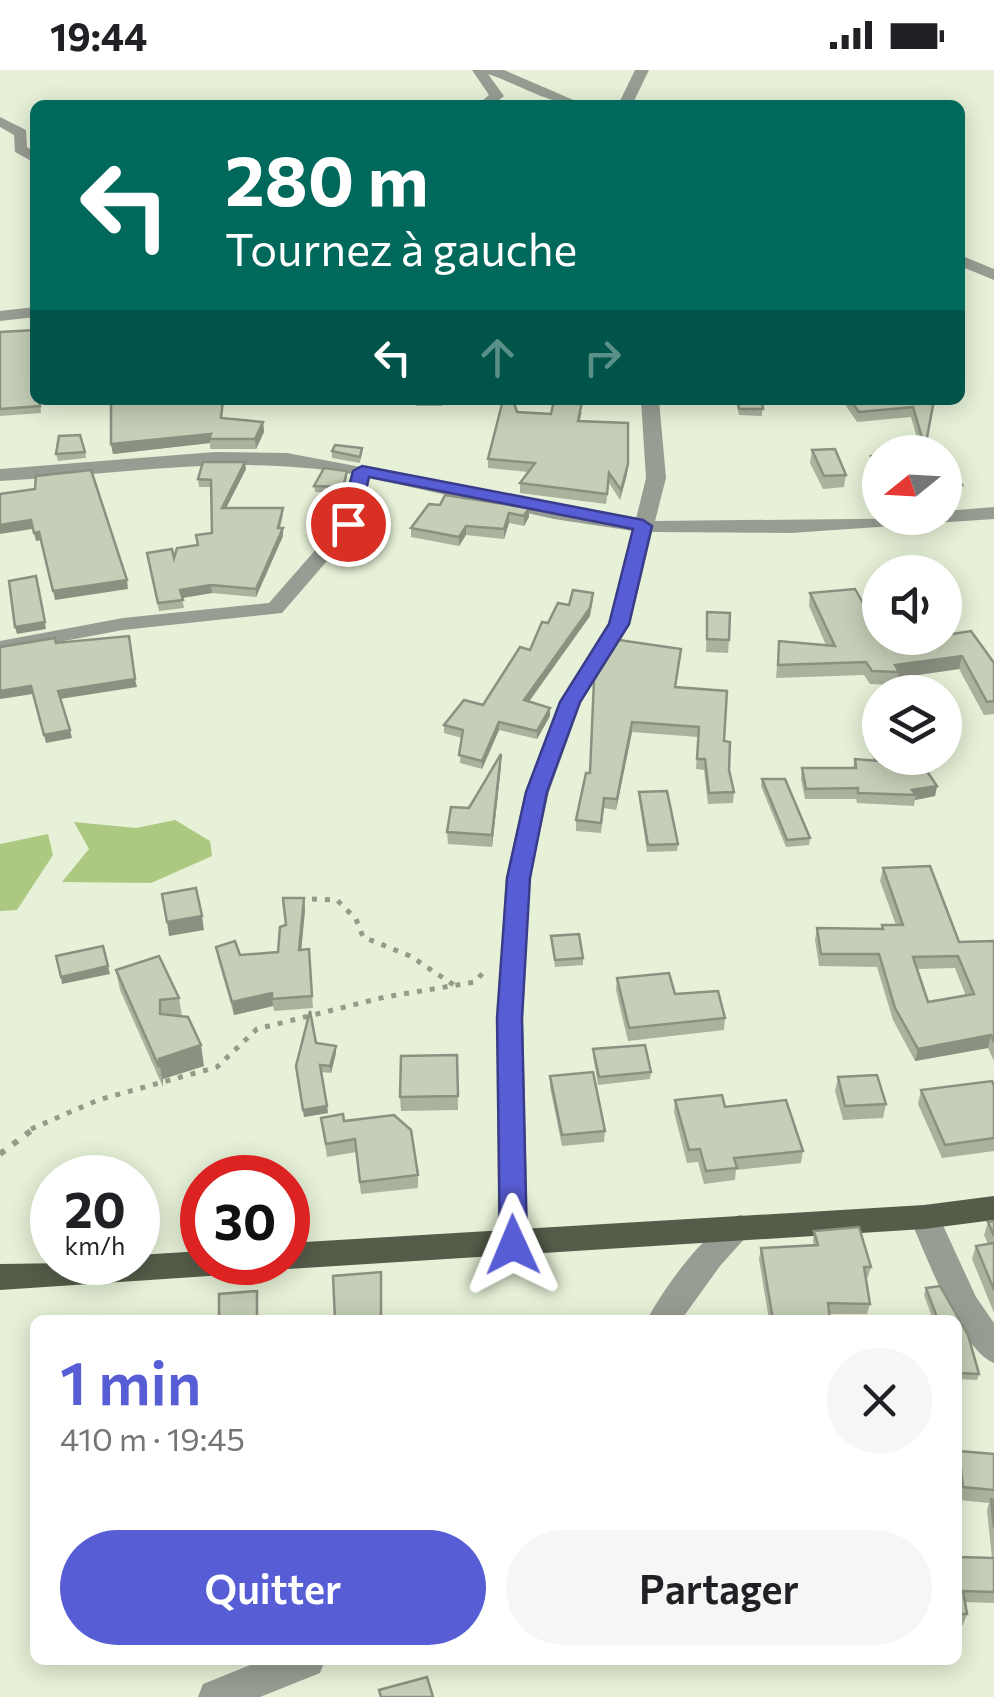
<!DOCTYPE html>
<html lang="fr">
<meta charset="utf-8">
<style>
body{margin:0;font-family:Commissioner,sans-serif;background:#f6f6f6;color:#202124;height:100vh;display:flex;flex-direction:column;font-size:38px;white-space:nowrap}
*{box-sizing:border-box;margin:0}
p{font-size:32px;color:#757577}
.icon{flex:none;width:55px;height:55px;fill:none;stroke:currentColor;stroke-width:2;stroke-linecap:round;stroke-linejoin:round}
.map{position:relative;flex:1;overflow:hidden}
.panel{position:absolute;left:30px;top:1245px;width:932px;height:350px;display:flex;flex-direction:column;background:#fff;border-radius:15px;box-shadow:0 5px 25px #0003}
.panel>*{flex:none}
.guide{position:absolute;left:30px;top:30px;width:935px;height:305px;border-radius:15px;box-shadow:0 5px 25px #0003;background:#00695c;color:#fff;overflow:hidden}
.needle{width:65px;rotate:252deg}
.controls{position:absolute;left:862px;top:365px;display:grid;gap:20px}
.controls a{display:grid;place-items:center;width:100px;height:100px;border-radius:50%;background:#fff;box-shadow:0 5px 25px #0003;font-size:50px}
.speed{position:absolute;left:30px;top:1085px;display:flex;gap:20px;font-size:50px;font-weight:700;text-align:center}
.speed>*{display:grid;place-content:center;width:130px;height:130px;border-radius:50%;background:#fff;box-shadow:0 5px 25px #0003;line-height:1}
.speed small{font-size:25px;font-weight:400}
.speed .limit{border:15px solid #d22;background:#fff;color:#111}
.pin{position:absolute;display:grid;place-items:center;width:85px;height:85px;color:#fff;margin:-42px;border:5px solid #fff;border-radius:50%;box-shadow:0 2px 10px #0007}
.me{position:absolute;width:110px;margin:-55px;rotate:359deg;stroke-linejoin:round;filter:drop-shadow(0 0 8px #0008)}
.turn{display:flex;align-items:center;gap:35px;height:210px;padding:0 30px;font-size:45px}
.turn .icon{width:130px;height:130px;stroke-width:2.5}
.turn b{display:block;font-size:70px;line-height:85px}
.lanes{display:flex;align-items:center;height:95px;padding:0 30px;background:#0003;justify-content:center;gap:50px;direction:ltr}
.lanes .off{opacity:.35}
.round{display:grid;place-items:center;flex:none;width:105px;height:105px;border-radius:52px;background:#f6f6f6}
.overview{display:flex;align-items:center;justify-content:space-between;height:170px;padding:0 30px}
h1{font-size:60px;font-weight:600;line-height:75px;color:#575dd5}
.button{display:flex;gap:20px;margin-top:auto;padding:20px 30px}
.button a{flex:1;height:115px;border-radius:60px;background:#575dd5;color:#fff;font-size:40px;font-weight:600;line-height:115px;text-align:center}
.button a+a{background:#f6f6f6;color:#202124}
.status{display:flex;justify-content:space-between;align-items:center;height:70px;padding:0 50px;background:#fff;direction:ltr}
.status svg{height:28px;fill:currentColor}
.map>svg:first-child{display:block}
.water{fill:#acc881}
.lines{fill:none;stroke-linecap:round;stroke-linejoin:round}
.path-far1{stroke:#949c89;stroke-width:5;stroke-dasharray:5 8;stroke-linecap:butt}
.path{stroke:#949c89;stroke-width:6;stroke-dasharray:6 10;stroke-linecap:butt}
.minor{fill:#989d93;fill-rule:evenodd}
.major{fill:#555d4a;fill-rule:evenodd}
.wall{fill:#a9b29d;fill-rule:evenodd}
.shaded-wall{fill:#8a9180}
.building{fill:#c5cfb7;stroke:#8a9180;stroke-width:2.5;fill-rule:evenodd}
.route{fill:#575dd5;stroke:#393c8a;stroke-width:2.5}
</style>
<div class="status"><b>19:44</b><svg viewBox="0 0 49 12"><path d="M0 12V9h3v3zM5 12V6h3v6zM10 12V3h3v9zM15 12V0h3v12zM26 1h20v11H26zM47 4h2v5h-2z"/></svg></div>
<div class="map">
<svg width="994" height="1627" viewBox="0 0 994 1627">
<rect width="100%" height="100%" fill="#e6f1d7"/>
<g class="water">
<polygon points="175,750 210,771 212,786 151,813 62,812 89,779 74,752 136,758"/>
<polygon points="48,764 53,785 17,840 0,841 0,774"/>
</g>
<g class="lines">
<g class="path-far1">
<polyline points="312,829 337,830 356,849 363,867 410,886 454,915"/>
<polyline points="31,1059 98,1030 217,997 257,959 385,927 475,912 487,898"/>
</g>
<polyline class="path" points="0,1084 36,1057"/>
<g class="minor">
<path d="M 472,0 L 504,0 L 585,35 C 548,35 521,15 488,4 L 504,26 L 493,35 L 477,35 L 489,25 Z"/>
<polygon points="635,0 649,0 632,35 618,35"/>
<polygon points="0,47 26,60 27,77 35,82 35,93 15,82 14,65 0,57"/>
<polygon points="960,185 994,199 994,210 960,196"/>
<polygon points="35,237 35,247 0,251 0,241"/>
<path d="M 641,330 L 659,330 L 666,408 L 655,451 L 945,448 L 945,441 L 994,437 L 994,449 L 791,463 L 652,462 L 630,555 L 581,633 L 549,722 L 530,807 L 523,949 L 528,1175 L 524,1184 L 513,1187 L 502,1184 L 498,1175 L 497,949 L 506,807 L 525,722 L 559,633 L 608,555 L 633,461 L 554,449 L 370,408 L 359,454 L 282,543 L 123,560 L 0,583 L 0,571 L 123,548 L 269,533 L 339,453 L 352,404 C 233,383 119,405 0,411 L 0,399 L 215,382 L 287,383 L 636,449 L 646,408 Z"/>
<path d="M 924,1135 L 935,1138 L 976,1227 L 994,1253 L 994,1293 C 960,1280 925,1181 909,1147 L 913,1138 Z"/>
<path d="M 740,1145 L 751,1148 L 755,1157 L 720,1196 L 681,1250 L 647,1250 C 662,1220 709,1155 740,1145 Z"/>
<polygon points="263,1590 325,1590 320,1603 260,1627 198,1627 203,1614"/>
</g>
<g class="major">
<polygon points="994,1126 994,1150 924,1159 288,1199 276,1192 288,1192 288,1173 924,1135"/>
<polygon points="202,1181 202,1192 239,1192 235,1201 224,1205 0,1220 0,1194 138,1192 138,1185"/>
</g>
</g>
<g class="wall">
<polygon points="0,262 40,330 41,343 0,346"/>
<polygon points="416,330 443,330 442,336 416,336"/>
<polygon points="736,330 762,330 762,346 739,345"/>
<polygon points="842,330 934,330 925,382 921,382 911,347 857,352"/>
<polygon points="517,342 551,344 582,342 580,351 627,404 620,430 609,413 606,434 520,423 520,413 528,402 488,398 488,389"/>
<polygon points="223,348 263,352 264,362 256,379 210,379 210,373 113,384 111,374"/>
<polygon points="362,378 360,393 332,388 332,381"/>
<polygon points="812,380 846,405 844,417 823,419 810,393"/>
<polygon points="85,382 86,388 58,391 56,384"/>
<polygon points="880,385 880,429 868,405 871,386"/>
<polygon points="945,388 962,415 958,433 945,434"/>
<polygon points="246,399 226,438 283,445 280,458 283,458 283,466 256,527 212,523 182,528 184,538 159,541 147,483 174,488 197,475 196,465 212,463 211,417 199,417 198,409"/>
<polygon points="347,401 347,407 343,423 315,422 314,416"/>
<polygon points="445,425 529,447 524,456 509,453 504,469 466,465 459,476 411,467 411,458 440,435"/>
<polygon points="810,523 880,563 920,569 994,593 994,644 984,645 959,599 897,608 896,615 870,614 864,605 776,608 779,571 826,575 809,536"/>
<polygon points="593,530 590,546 529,632 550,638 550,646 537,669 499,660 482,699 460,693 462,668 444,663 444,655 483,635 530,580 548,553 569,535"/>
<polygon points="707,542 729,570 728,583 706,582"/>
<polygon points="594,610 676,617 724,671 734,722 733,733 708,734 704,700 696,699 698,667 632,662 616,740 604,738 601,763 576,761 576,750 590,703"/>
<polygon points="865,656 937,716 935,726 915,730 914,736 857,733 856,729 805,729 801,709 802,698 853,698 855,689 874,690 863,666"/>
<polygon points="501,696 492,777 448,774 447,762"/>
<polygon points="762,709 810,768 809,775 786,777 761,716"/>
<polygon points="639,722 678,774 677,781 647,782 639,729"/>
<path d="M 883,798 L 959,872 L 994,871 L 994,991 L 988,978 L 915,991 L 893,950 L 877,897 L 819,896 L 815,870 L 817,858 L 881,859 L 882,855 L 896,855 L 880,811 ZM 955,898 L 966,926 L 928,932 L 917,899 Z"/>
<polygon points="305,840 301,880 309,879 313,938 274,941 273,936 234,945 218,889 216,877 240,885 278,882 286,855"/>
<polygon points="551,866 583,888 583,895 555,897"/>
<polygon points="116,900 179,928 182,946 204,996 163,1009 163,1017 120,920"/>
<polygon points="617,908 675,924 725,948 724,960 628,971 616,920"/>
<polygon points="316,973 336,983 331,1003 321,1002 328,1043 304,1047 296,996"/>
<polygon points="593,979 651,1002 650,1009 598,1015 593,986"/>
<polygon points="457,985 458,1040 401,1041 400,1027"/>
<polygon points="550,1006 605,1061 604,1072 562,1076 550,1017"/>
<polygon points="838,1007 886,1034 883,1048 843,1050 835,1021"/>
<polygon points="994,1016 994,1081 942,1088 918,1034 921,1020"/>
<polygon points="675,1030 725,1037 803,1081 801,1093 736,1100 735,1110 704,1114 698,1092 687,1093 674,1042"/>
<polygon points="321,1048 344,1051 418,1105 418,1118 361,1124 356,1082 327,1087"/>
<polygon points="994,1151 994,1243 972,1189 976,1176 988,1174 984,1165 988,1152"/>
<polygon points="814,1161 871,1197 868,1207 866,1208 870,1234 867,1244 829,1244 830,1250 769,1250 759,1189 761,1178 814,1175 813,1171"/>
<polygon points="940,1216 968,1265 979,1304 977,1310 958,1309 958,1250 933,1250 924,1225 926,1218"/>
<polygon points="959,1381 994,1384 994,1533 965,1532 967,1544 963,1555 958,1554 958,1487 992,1488 987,1440 989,1433 959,1430 958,1387"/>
</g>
<g class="shaded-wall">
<polygon points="263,352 264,362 256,379 255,369"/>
<polygon points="211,364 210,373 113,384 111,374"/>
<polygon points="245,392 246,399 222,446 222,438"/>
<polygon points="628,394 627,404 620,430 621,420"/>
<polygon points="529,438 529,447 524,456 524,446"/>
<polygon points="509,443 509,453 504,469 504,459"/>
<polygon points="31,450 32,459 0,464 0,455"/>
<polygon points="466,456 466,465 459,476 459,467"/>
<polygon points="283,458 283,466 256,527 256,519"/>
<polygon points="39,462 41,470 36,471 34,463"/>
<polygon points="127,510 128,519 55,530 53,521"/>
<polygon points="211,515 212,523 182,528 180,520"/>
<polygon points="593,523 590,546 524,638 524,630"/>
<polygon points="45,552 46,559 17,564 15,557"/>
<polygon points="962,586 959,599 897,608 899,602 895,595"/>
<polygon points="135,609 137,617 60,629 58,621"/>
<polygon points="31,616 33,624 0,629 0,621"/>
<polygon points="550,638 550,646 537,669 537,661"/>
<polygon points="499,652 499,660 482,699 482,691"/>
<polygon points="632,652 632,662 616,740 617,729"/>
<polygon points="70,660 72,668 46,673 44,665"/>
<polygon points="501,684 501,696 492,777 492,765"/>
<polygon points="937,716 935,726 915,730 916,725 912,720"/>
<polygon points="304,828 305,840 300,893 299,880"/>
<polygon points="202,846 204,860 169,866 167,852"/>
<polygon points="108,896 110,904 62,914 61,907"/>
<polygon points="272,923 273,936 234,945 232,932"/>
<polygon points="991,965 988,978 915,991 918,979"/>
<polygon points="201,975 204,996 163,1009 163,1017 159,989"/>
<polygon points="336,976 336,983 331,1003 330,996"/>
<polygon points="327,1036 328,1043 304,1047 303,1040"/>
</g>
<g class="building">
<polygon points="35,260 35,330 39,330 40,336 0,339 0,262"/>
<polygon points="111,330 223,330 221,348 263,352 255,369 209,369 211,364 111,374"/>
<polygon points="503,330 513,330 517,342 551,344 554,330 582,332 578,351 628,353 628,394 621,420 609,403 607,424 520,413 535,393 488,389"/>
<polygon points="738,330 762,330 763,339 739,339"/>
<polygon points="850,330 934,330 925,378 913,337 859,342"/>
<polygon points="80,365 85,382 56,384 59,366"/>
<polygon points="335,375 362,378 360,387 332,381"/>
<polygon points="835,379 846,405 824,406 812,380"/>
<polygon points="880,385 880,404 871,386"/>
<polygon points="945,388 962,415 945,415"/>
<polygon points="203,392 245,392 222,438 283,438 278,458 283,458 256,519 211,515 180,520 183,530 158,533 147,483 172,479 174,488 177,478 198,475 196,465 212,463 211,410 198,409"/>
<polygon points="324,398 347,401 343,417 314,416"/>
<polygon points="91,400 127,510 53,521 39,462 34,463 31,450 0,455 0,424 35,419 36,406"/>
<polygon points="445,425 529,438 524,446 509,443 504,459 466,456 459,467 411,458 429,434 440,435"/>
<polygon points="36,506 45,552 15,557 9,511"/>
<polygon points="855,519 880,563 880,568 919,568 920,569 945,568 945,565 971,561 994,593 994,631 987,632 962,586 895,595 899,602 872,601 866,592 778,595 779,571 835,576 810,523"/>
<polygon points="573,520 593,523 590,538 524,630 550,638 537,661 499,652 482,691 459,685 463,660 444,655 464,630 483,635 520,577 530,580 542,552 548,553 558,533 569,535"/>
<polygon points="707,542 730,543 729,570 707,569"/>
<polygon points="129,566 135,609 58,621 70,660 44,665 31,616 0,621 0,577 55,568 56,573"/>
<polygon points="619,570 681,579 675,617 727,621 724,671 730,672 729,700 734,722 709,723 705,689 697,689 699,657 632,652 617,729 604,728 601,753 576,750 586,703 590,703 594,610"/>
<polygon points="880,654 880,688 918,688 937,716 912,720 916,725 858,723 858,718 806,719 802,698 856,698 855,689 881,691 865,656"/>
<polygon points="501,684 492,765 447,762 451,737 469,738"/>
<polygon points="762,709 785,709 810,768 787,770"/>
<polygon points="667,721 678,774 648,775 639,722"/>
<path d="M 930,796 L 959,872 L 994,871 L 994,972 L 991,965 L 918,979 L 895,938 L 879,884 L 821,884 L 817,858 L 883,859 L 882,855 L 903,855 L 883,798 ZM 958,886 L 974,924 L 928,932 L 913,887 Z"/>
<polygon points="196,818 202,846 167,852 162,824"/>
<polygon points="283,828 304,828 299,880 309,879 312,926 272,929 272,923 232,932 216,877 235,871 240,885 278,882 280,857 286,855"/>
<polygon points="579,864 583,888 555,890 551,866"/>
<polygon points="103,876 108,896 61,907 56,886"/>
<polygon points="159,886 179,928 160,930 160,944 188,947 201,975 159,989 159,997 116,900"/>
<polygon points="669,903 675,924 718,921 725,948 629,958 617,908"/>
<polygon points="310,941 316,973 336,976 330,996 320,995 327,1036 303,1040 296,996"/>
<polygon points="645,975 651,1002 599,1007 593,979"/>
<polygon points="457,985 458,1026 400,1027 401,986"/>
<polygon points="593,1002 605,1061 562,1065 550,1006"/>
<polygon points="877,1005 886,1034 845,1036 838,1007"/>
<polygon points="992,1011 994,1016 994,1068 945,1075 921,1020"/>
<polygon points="722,1025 725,1037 786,1030 803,1081 734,1088 737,1098 706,1101 700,1079 689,1080 675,1030"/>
<polygon points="343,1044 344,1051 394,1045 411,1060 418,1105 360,1112 355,1069 326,1074 321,1048"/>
<polygon points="994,1151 994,1166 988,1152"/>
<polygon points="859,1157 871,1197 864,1197 870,1234 828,1233 830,1250 773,1250 761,1178 818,1175 814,1161"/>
<polygon points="994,1173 994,1220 976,1176"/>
<polygon points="381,1202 381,1250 335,1250 333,1206"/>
<polygon points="940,1216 968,1265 979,1304 958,1303 958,1250 938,1250 926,1218"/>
<polygon points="257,1221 257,1250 219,1250 219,1224"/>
<polygon points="959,1381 994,1384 994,1420 963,1417"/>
<polygon points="991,1429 994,1430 994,1458"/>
<polygon points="958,1487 994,1488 994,1522 963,1521 967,1544 958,1544"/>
<polygon points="427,1607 433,1627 381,1627 379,1620"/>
</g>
<polygon class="route" points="362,396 643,450 652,456 629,554 580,632 547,722 530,808 522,948 527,1175 523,1183 513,1186 504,1183 500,1175 497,948 507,808 526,722 560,632 609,554 633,459 369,407 358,454 348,459 342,458 339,454 353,401"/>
</svg>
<div class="controls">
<a><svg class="needle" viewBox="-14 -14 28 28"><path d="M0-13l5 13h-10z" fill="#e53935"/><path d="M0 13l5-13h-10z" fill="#757577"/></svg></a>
<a><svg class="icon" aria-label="sound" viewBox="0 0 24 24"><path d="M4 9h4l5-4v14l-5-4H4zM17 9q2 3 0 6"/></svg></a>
<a><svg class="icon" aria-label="layers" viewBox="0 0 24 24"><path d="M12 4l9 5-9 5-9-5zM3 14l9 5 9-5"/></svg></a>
</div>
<div class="speed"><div>20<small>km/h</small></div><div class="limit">30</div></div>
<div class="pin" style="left:348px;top:454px;background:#d93025"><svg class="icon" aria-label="arrive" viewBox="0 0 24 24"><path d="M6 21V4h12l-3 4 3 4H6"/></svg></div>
<svg class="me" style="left:513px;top:1175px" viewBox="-20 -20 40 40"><path d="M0-17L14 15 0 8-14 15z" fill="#575dd5" stroke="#fff" stroke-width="4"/></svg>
<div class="guide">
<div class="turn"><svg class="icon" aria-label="left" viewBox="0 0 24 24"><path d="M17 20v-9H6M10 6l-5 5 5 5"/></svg><div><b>280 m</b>Tournez à gauche</div></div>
<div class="lanes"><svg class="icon" aria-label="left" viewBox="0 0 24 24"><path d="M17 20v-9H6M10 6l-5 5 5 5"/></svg><svg class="icon off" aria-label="ahead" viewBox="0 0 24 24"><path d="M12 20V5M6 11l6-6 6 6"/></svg><svg class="icon off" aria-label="right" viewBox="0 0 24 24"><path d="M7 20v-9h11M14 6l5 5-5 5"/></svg></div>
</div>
<section class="panel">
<div class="overview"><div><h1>1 min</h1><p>410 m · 19:45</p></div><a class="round"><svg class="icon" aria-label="close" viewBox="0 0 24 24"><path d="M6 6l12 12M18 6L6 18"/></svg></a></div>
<div class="button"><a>Quitter</a><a>Partager</a></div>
</section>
</div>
